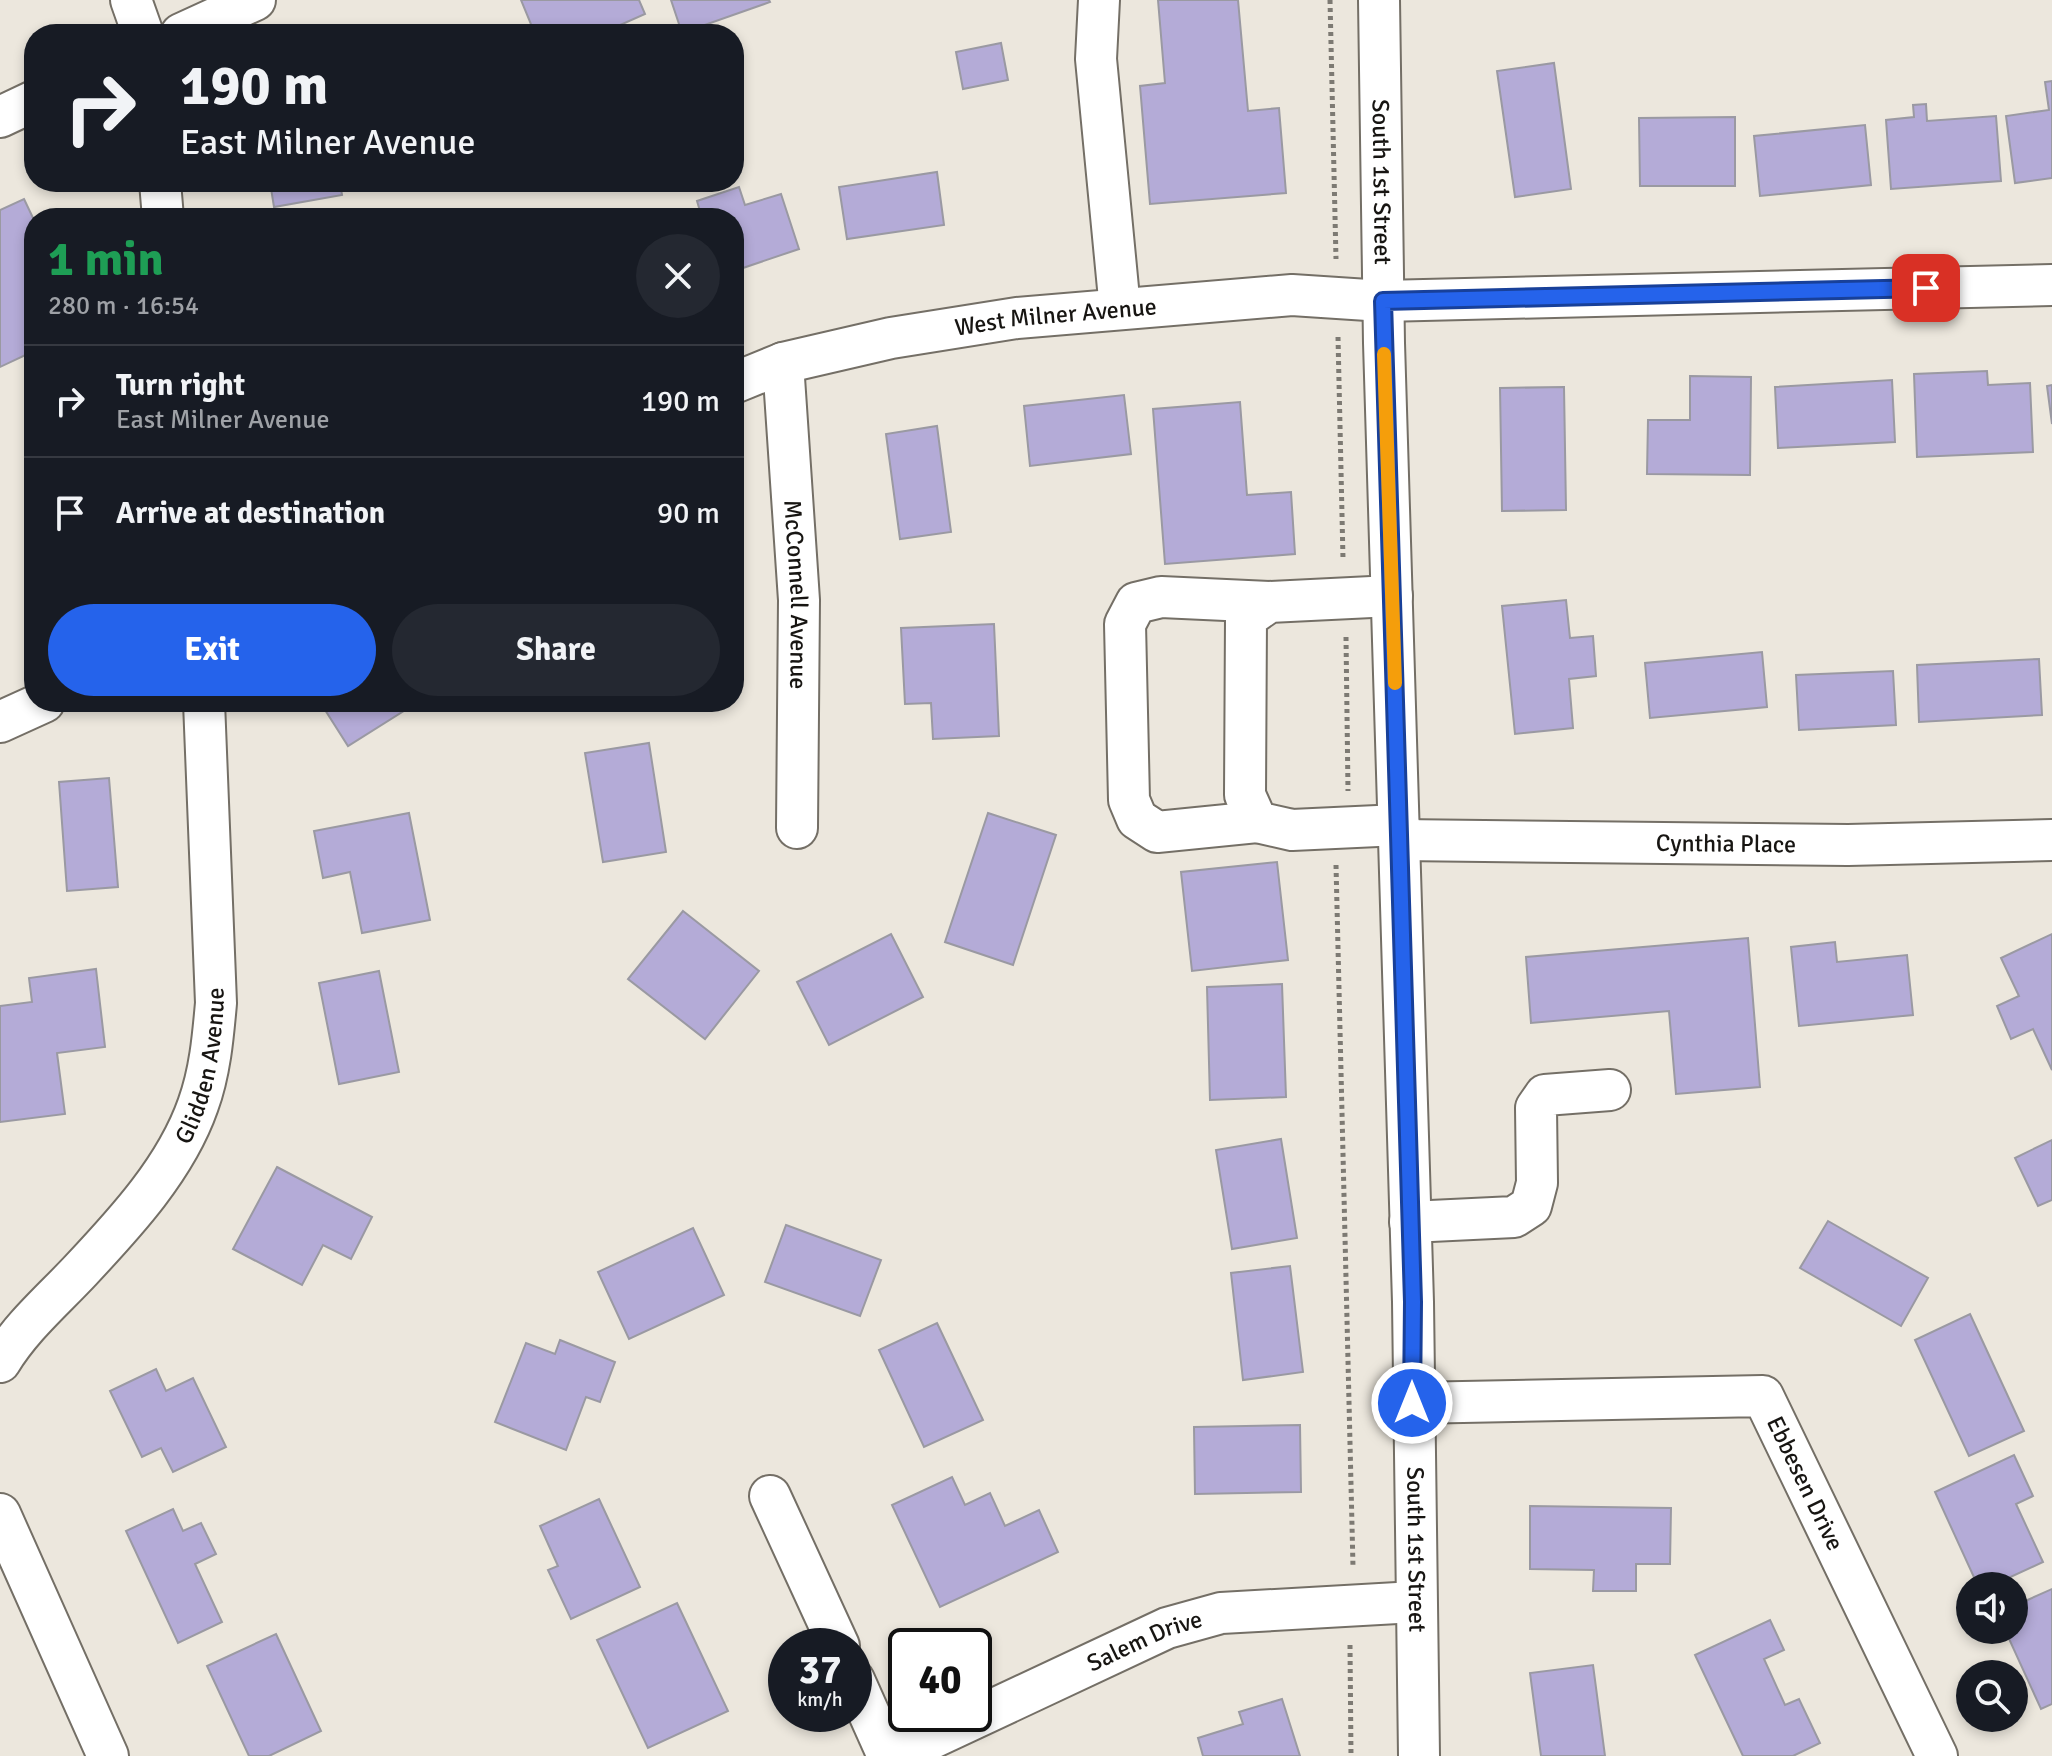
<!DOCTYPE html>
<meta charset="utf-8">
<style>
body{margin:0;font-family:Signika,sans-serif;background:#242831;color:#f1f3f6;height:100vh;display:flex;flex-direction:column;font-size:30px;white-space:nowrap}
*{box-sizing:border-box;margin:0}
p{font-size:26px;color:#9ea1a6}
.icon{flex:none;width:44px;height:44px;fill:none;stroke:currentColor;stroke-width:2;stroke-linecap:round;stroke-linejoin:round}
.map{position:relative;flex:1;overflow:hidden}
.side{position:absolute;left:24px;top:208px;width:720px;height:504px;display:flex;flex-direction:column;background:#171b24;border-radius:32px;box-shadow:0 4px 12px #0003}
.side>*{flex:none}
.top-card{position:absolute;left:24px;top:24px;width:720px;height:168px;border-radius:32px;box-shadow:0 4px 12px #0003;background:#171b24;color:#f1f3f6;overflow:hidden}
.buttons{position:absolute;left:1956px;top:1572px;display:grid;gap:16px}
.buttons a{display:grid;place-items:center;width:72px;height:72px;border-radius:50%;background:#171b24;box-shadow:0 4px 12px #0003;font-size:40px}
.speed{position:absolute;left:768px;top:1628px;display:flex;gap:16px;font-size:40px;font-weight:700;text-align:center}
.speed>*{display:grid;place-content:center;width:104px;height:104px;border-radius:50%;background:#171b24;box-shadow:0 4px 12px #0003;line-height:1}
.speed small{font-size:20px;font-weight:400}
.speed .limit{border:4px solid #111;border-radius:12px;background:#fff;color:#111}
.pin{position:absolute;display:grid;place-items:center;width:68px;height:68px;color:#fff;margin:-34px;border-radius:16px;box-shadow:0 4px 12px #0006}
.me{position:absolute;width:88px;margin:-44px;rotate:0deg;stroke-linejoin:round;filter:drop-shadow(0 0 6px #0008)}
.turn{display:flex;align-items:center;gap:28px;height:168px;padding:0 24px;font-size:36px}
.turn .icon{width:104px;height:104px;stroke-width:2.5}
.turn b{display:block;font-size:56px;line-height:68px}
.round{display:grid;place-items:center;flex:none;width:84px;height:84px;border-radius:42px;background:#242831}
.headline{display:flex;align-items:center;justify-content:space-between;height:136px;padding:0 24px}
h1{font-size:48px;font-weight:700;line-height:60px;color:#1e9e55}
.primary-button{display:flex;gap:16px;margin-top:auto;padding:16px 24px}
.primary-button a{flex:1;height:92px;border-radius:48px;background:#2563eb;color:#fff;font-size:32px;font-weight:700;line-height:92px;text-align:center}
.primary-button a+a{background:#242831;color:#f1f3f6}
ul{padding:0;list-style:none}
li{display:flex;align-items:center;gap:24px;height:112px;padding:0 24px;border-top:2px solid #363941}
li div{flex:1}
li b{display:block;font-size:30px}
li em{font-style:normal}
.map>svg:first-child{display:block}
.building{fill:#b4abd7;stroke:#9a99a2;stroke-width:2}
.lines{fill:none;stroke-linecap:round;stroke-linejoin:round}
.minor-casing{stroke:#746f66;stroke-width:44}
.path{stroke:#7d7a73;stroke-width:5;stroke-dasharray:4 4;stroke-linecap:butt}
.minor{stroke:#fff;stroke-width:40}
.route-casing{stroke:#184099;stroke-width:20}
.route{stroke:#2563eb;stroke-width:14}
.slow{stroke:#f59e0b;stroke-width:14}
.labels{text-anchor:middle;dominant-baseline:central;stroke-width:8;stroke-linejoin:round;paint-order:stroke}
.street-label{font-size:24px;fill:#171512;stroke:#faf4ea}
</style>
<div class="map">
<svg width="2052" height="1756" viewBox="0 0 2052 1756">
<rect width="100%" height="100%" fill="#ece7dd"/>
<g class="building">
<polygon points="521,0 639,0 645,14 600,34 535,34"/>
<polygon points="671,0 769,0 770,2 682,33"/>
<polygon points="1158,0 1238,0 1248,111 1279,108 1286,193 1150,204 1140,86 1165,83"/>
<polygon points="1001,43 1008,80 963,89 956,52"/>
<polygon points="1554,63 1571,189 1515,197 1497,71"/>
<polygon points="2052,81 2052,178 2015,183 2006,116 2049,110 2045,82"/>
<polygon points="1926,104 1927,121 1996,116 2001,181 1891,189 1886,120 1914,117 1913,105"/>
<polygon points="1735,117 1735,186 1640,186 1639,118"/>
<polygon points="1865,125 1871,185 1760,196 1754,136"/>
<polygon points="937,172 944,225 847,239 839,187"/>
<polygon points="270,182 340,182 342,195 274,207"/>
<polygon points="739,187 745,205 781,194 799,249 734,271 734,218 702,218 697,201"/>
<polygon points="24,199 34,220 34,351 0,367 0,210"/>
<polygon points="1987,371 1988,385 2030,383 2033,452 1917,457 1914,374"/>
<polygon points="1690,376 1751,377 1750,475 1647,474 1648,420 1690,420"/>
<polygon points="1892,380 1895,442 1778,448 1775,387"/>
<polygon points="2052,385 2052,424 2047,386"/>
<polygon points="1564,387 1566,510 1502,511 1500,388"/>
<polygon points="1124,395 1131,454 1030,466 1024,406"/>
<polygon points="1240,402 1247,495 1291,492 1295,554 1165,564 1153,409"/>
<polygon points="937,426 951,532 900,539 886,434"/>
<polygon points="1566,600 1570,638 1593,636 1596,676 1569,679 1573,728 1515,734 1502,606"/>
<polygon points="994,624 999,736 933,739 931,703 905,704 901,628"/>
<polygon points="1762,652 1767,707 1650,718 1645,663"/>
<polygon points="2039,659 2042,715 1919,722 1917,665"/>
<polygon points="1893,671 1896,725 1799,730 1796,675"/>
<polygon points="320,702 418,702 348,746"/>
<polygon points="649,743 666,852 603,862 585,753"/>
<polygon points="109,778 118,887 67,891 59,782"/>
<polygon points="409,813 430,920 362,933 350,872 323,878 314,831"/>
<polygon points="988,813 1056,835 1013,965 945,942"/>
<polygon points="1277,862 1288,960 1192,971 1181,872"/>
<polygon points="683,911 759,971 705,1039 628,979"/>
<polygon points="891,934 923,997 829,1045 797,982"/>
<polygon points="2052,934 2052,1070 2033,1029 2011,1039 1997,1006 2019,996 2001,958"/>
<polygon points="1748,938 1760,1087 1676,1094 1669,1011 1531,1023 1526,957"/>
<polygon points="1835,942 1837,962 1907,955 1913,1015 1799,1026 1791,947"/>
<polygon points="96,969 105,1047 57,1053 65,1114 0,1122 0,1006 32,1002 29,978"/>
<polygon points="379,971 399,1072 339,1084 319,983"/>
<polygon points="1282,984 1286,1097 1210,1100 1207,987"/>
<polygon points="1281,1139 1297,1238 1232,1249 1216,1150"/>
<polygon points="2052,1140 2052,1200 2038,1206 2015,1158"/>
<polygon points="277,1167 372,1217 351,1259 323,1245 302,1285 233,1249"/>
<polygon points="1828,1221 1928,1278 1901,1326 1800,1268"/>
<polygon points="786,1225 881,1260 860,1316 765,1282"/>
<polygon points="693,1228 724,1295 629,1339 598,1272"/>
<polygon points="1290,1266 1303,1372 1243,1380 1231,1273"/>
<polygon points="1970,1314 2024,1431 1969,1456 1915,1340"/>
<polygon points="937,1323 983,1420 924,1447 879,1350"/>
<polygon points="560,1340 615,1362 600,1402 586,1397 566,1450 495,1422 526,1343 555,1354"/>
<polygon points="156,1369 166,1391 193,1378 226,1447 173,1472 161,1448 142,1457 110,1391"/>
<polygon points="1300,1425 1301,1492 1195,1494 1194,1427"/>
<polygon points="2014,1455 2033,1496 2016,1504 2043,1562 1991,1586 1978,1586 1935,1492"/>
<polygon points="952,1477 965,1505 990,1493 1005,1526 1039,1510 1058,1552 940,1607 892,1505"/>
<polygon points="599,1499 640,1587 571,1619 548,1570 558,1566 540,1526"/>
<polygon points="1530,1506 1671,1508 1670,1564 1636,1564 1636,1591 1593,1591 1594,1570 1530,1569"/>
<polygon points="173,1509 183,1531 201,1523 216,1554 195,1564 222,1622 178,1643 126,1531"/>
<polygon points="2052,1589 2052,1704 2041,1709 2005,1630 2014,1630 2014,1606"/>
<polygon points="677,1603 728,1711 648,1748 597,1640"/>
<polygon points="1770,1620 1784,1650 1764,1659 1785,1705 1799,1699 1820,1743 1793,1756 1743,1756 1695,1655"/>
<polygon points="276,1634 321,1731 269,1756 249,1756 207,1666"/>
<polygon points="1593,1665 1605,1756 1541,1756 1530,1673"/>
<polygon points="1282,1699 1300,1756 1203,1756 1198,1738 1243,1724 1239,1712"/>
</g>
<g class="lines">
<g class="minor-casing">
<g id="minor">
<polyline points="131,0 143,34"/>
<polyline points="1099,0 1096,59 1120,309"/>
<path id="s1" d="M 1379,0 L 1384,343 L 1413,1302 L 1419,1756"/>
<polyline points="181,34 255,0"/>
<polyline points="0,117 34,101"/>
<polyline points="160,182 163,218"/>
<path id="s2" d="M 783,363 L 799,600 L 797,828"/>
<path id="s3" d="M 734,383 L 783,363 L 891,338 L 1017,318 L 1292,295 L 1383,301 L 2052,285"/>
<polyline points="1392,596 1269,602 1246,618 1245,795 1257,822 1292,830 1399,825"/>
<polyline points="0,722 44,702"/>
<polyline points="1257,822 1157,832 1137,819 1129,800 1125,624 1136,603 1161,597 1269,602"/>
<path id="s4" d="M 1400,840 L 1848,845 L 2052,840"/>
<polyline points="1410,1222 1514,1217 1531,1206 1537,1183 1536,1108 1545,1095 1610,1090"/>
<path id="s5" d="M 0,1362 C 22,1326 53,1300 81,1270 C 126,1222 176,1168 198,1105 C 210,1072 213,1037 216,1003 L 204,702"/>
<path id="s6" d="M 1412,1403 L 1763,1396 L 1937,1756"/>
<polyline points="770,1496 839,1646"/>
<polyline points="0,1514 108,1756"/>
<polyline points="854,1680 888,1756"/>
<path id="s7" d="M 894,1756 L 1167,1628 L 1221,1613 L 1415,1602"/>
</g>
</g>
<g class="path">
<polyline points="1330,0 1336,259"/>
<polyline points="1338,337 1343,559"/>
<polyline points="1346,637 1348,791"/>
<polyline points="1336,865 1353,1567"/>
<polyline points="1350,1645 1351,1756"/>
</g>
<use href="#minor" class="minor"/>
</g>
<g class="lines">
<g class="route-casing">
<polyline id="route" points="1412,1403 1413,1302 1383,301 1926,288"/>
</g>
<use href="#route" class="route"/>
<polyline class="slow" points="1384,354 1395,683"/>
</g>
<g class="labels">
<g class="street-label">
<text stroke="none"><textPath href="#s1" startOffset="182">South 1st Street</textPath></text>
<text stroke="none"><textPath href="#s3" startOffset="330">West Milner Avenue</textPath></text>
<text stroke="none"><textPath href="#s2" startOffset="232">McConnell Avenue</textPath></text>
<text stroke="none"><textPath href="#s4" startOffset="326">Cynthia Place</textPath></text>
<text stroke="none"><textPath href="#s5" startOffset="366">Glidden Avenue</textPath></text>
<text stroke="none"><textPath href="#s6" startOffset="448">Ebbesen Drive</textPath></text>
<text stroke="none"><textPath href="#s1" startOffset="1550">South 1st Street</textPath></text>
<text stroke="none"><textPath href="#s7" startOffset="276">Salem Drive</textPath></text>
</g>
</g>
</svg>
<div class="buttons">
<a><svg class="icon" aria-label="sound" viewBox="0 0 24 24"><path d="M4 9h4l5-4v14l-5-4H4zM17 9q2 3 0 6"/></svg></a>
<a><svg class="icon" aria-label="search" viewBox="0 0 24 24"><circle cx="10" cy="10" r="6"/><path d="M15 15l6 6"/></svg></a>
</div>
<div class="speed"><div>37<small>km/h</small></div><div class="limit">40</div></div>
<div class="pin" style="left:1926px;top:288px;background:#d93025"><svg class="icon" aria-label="arrive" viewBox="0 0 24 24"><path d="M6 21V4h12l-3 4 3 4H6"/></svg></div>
<svg class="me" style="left:1412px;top:1403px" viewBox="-20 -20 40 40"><circle r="17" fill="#2563eb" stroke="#fff" stroke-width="3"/><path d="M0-11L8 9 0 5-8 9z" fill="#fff"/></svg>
<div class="top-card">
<div class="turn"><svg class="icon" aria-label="right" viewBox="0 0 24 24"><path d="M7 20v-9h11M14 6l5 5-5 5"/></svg><div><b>190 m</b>East Milner Avenue</div></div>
</div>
<section class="side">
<div class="headline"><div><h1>1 min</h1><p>280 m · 16:54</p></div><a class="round"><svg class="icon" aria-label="close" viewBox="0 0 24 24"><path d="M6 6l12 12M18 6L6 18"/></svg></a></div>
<ul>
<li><svg class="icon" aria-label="right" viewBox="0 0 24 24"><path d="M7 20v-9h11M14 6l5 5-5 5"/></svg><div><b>Turn right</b><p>East Milner Avenue</p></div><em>190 m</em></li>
<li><svg class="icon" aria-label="arrive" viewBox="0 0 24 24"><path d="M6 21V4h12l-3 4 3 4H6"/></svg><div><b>Arrive at destination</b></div><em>90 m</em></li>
</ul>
<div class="primary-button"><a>Exit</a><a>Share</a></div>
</section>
</div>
